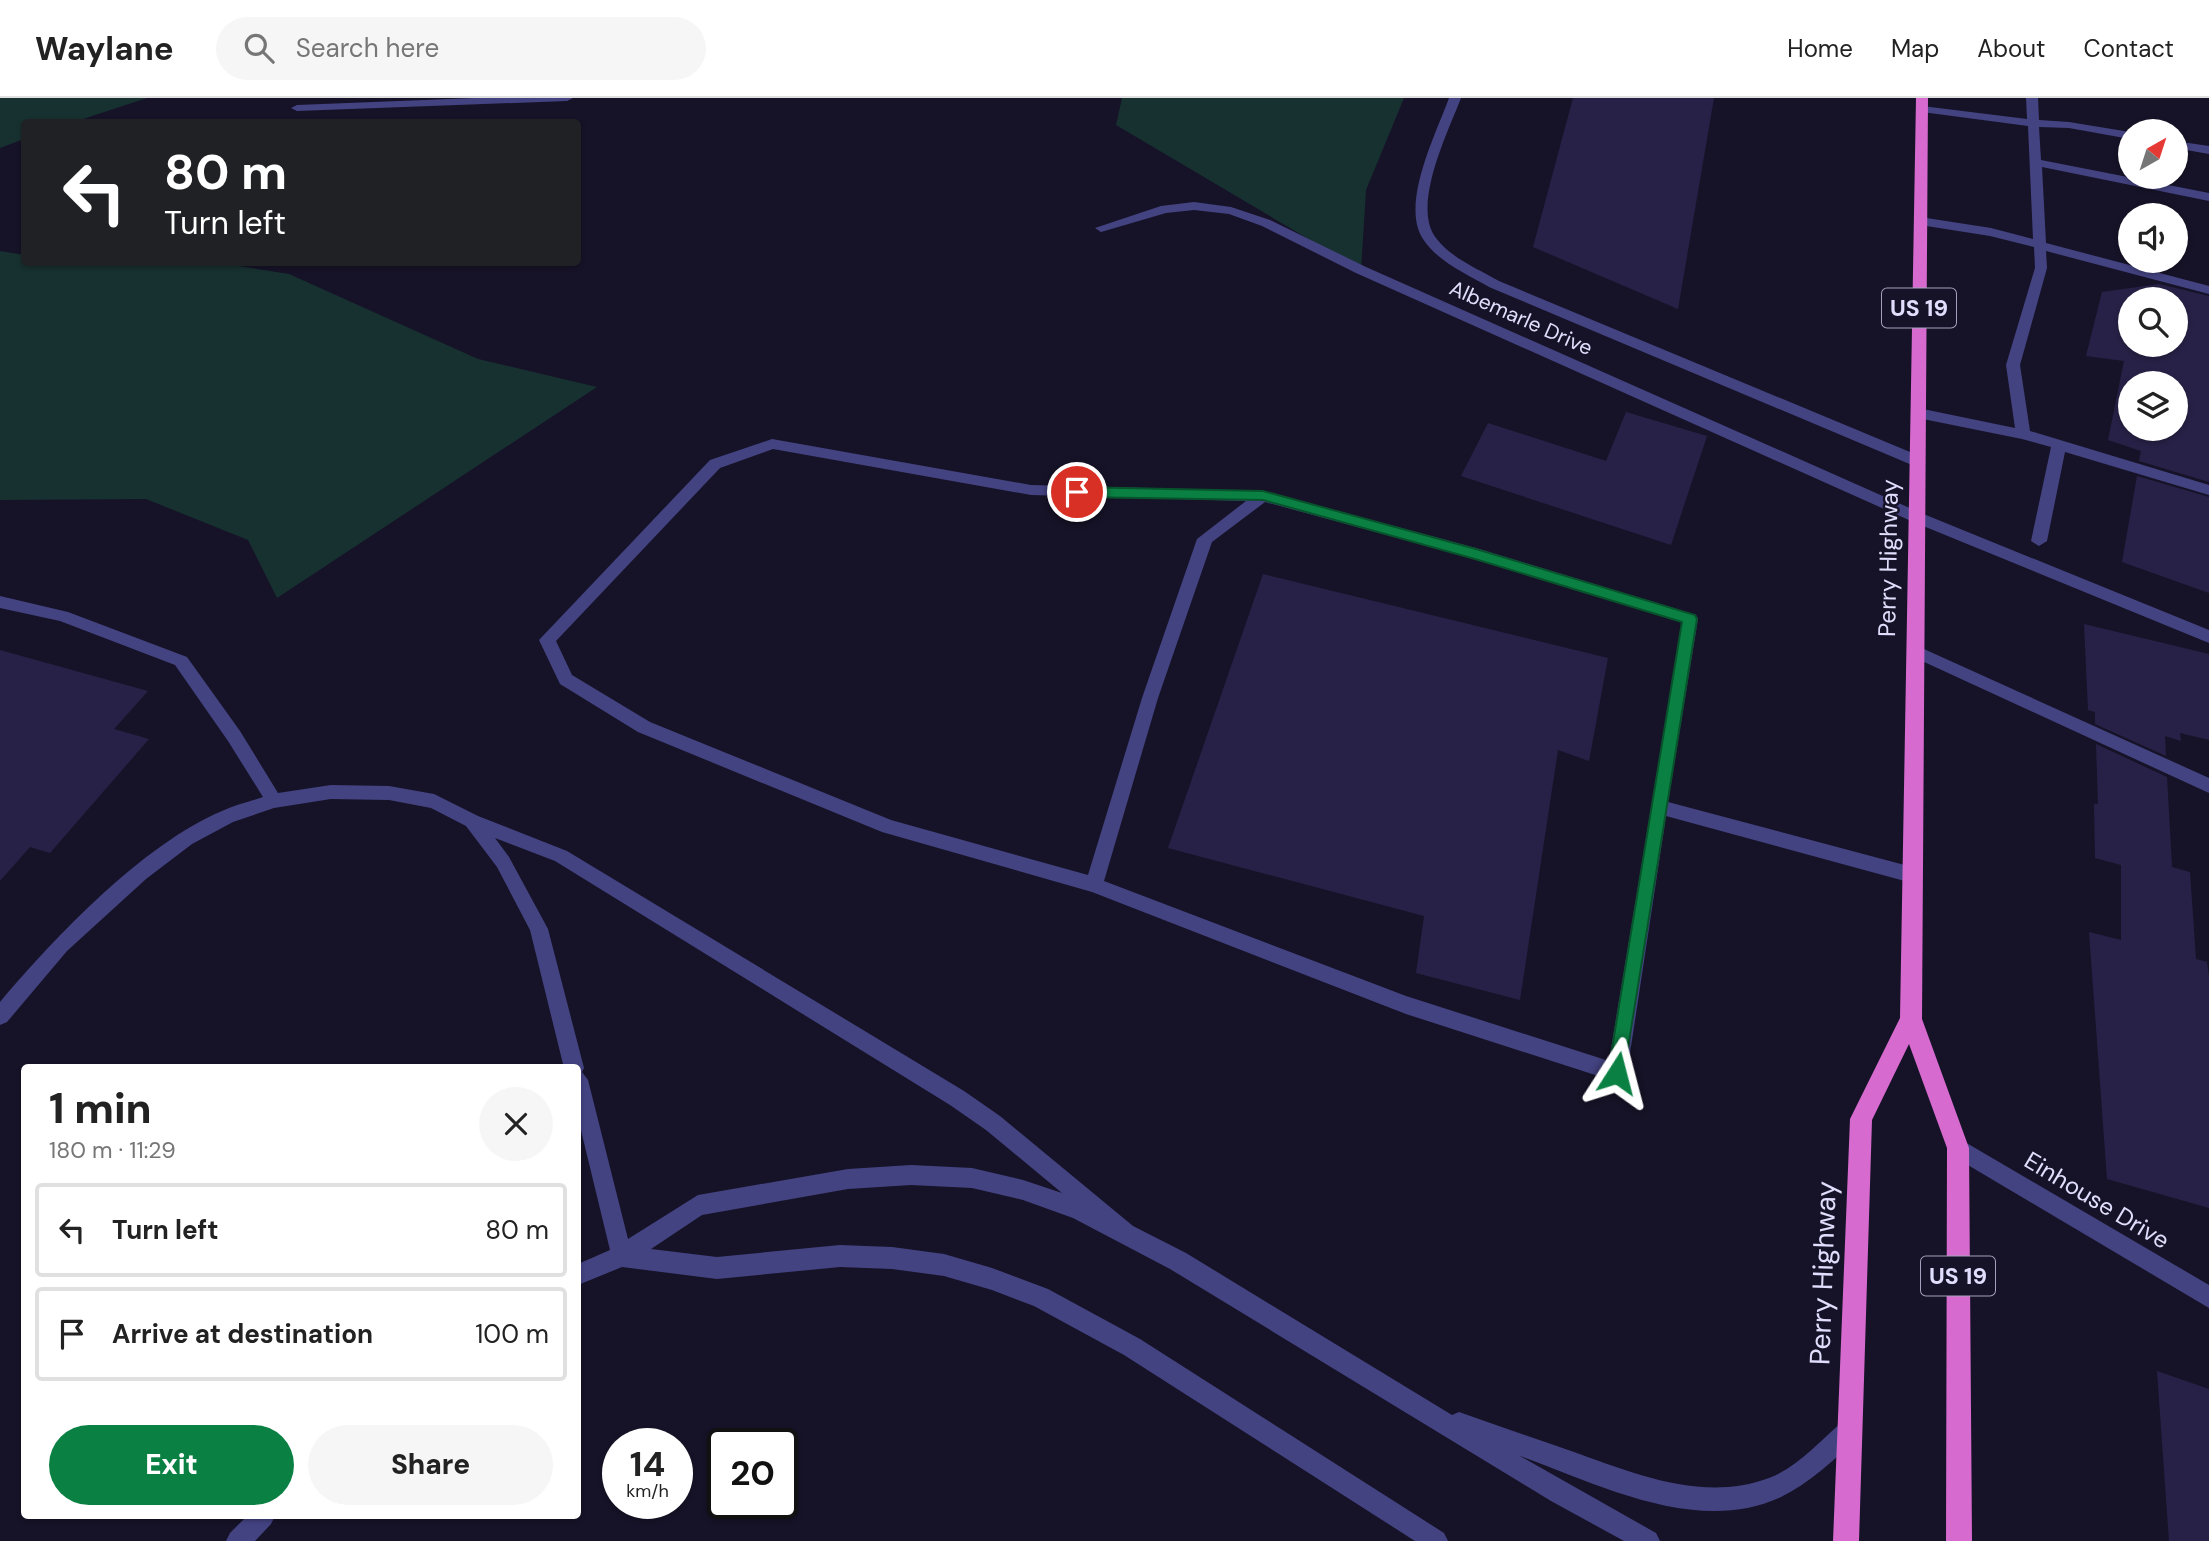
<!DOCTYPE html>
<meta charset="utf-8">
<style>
body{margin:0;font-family:"DM Sans",sans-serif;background:#f6f6f6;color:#222;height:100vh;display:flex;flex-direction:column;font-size:26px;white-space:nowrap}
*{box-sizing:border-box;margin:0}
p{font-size:23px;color:#767676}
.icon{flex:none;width:38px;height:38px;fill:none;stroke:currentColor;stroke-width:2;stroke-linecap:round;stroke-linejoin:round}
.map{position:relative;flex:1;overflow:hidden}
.details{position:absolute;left:21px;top:966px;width:560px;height:455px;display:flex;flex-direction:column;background:#fff;border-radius:7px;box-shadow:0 2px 5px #0004}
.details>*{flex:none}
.guide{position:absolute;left:21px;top:21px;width:560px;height:147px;border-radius:7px;box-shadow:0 2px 5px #0004;background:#202124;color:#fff;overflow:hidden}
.needle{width:46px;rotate:39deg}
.fabs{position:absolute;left:2118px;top:21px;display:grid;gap:14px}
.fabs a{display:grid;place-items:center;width:70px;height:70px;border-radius:50%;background:#fff;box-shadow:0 2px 5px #0004;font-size:35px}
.speed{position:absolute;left:602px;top:1330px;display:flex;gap:14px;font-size:35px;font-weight:700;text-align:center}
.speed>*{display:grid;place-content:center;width:91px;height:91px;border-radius:50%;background:#fff;box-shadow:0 2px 5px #0004;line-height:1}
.speed small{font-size:18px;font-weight:400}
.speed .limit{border:4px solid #111;border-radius:10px;background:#fff;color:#111}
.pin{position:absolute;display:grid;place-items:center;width:60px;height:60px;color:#fff;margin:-30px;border:4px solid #fff;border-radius:50%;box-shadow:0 2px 7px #0007}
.me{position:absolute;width:77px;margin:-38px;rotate:9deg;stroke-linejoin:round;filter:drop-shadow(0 0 5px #0008)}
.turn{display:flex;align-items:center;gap:24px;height:147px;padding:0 28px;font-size:32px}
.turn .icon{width:91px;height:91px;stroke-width:2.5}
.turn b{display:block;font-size:49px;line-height:60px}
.round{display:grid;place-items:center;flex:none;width:74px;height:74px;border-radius:37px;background:#f6f6f6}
.headline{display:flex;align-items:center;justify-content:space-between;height:119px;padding:0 28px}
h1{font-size:42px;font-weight:800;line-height:52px}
.primary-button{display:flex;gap:14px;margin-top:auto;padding:14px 28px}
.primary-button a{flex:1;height:80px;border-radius:42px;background:#0b8043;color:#fff;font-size:28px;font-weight:800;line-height:80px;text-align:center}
.primary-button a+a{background:#f6f6f6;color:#222}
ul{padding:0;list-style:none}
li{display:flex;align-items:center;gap:21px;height:94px;margin:0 14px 10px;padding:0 14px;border:4px solid #e0e0e0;border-radius:7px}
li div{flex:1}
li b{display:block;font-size:26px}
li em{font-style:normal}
header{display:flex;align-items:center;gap:42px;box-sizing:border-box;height:98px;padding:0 35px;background:#fff;border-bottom:2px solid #e0e0e0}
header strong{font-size:33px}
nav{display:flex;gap:38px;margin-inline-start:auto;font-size:24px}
.search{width:490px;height:63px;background:#f6f6f6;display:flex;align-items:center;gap:18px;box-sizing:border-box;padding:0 24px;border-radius:38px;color:#767676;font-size:26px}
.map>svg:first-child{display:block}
.green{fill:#173130}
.building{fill:#282147;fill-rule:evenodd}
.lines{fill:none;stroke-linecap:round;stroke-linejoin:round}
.service{fill:#444382;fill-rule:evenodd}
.minor{fill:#444382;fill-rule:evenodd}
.trunk{fill:#d66ace;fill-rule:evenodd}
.route{fill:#0b8043;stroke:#07532c;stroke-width:2}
.labels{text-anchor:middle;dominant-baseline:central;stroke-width:5;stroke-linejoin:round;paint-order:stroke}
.far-street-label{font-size:21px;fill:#e0defc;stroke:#161328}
.shield{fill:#161328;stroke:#a3a1bc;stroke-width:2}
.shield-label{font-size:23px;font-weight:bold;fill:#e0defc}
.street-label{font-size:24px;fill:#e0defc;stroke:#161328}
.near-street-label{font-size:28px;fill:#e0defc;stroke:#161328}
</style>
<header>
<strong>Waylane</strong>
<div class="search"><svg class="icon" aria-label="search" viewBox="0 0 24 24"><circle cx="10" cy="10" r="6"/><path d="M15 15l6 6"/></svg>Search here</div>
<nav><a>Home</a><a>Map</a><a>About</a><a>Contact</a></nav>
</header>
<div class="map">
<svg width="2209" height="1443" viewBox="0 0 2209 1443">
<rect width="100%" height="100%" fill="#161328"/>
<g class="green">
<polygon points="0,0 147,0 74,24 24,24 24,41 0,50"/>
<polygon points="1122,0 1404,0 1366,92 1361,172 1116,27"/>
<polygon points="0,153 24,157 24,164 214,164 289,176 478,261 597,289 277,500 248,442 146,401 0,402"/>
</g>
<g class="building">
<polygon points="1573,0 1714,0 1678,211 1533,149"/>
<path d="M 2159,186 L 2209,198 L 2209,384 L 2139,363 L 2141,353 L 2108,342 L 2124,263 L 2086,258 L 2102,194 ZM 2130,201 L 2175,201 L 2175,247 L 2130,247 ZM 2130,285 L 2175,285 L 2175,331 L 2130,331 Z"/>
<polygon points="1626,314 1707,338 1671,447 1461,378 1488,325 1606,363"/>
<polygon points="2137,378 2209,399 2209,495 2122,464"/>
<polygon points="1263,476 1608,560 1589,663 1558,652 1520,902 1416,875 1424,818 1168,750"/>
<polygon points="2084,526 2209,556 2209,642 2180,635 2181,643 2165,638 2166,658 2095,626 2095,614 2088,612"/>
<polygon points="0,552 148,593 114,631 149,641 50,755 30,749 0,783"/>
<polygon points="2096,646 2167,679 2172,769 2190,774 2196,861 2207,864 2209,879 2209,1110 2107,1081 2089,834 2121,842 2121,767 2095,760 2094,706 2098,706"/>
<polygon points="2157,1273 2209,1291 2209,1443 2169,1443"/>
</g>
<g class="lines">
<g class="service">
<path d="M 1449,0 L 1461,0 C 1448,34 1411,108 1436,140 C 1451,160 1478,171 1499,183 L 1922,359 L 1924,363 L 1922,367 L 1912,367 L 1489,189 C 1467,176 1438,164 1423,141 C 1400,106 1436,36 1449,0 Z"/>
<polygon points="2026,0 2038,0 2039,22 2069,24 2130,34 2130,41 2069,30 2039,29 2041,62 2209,95 2209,103 2042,69 2046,145 2209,188 2209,196 2046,153 2047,170 2020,267 2030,333 2209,387 2209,397 2065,354 2047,443 2039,448 2031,443 2051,349 2022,341 1918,320 1911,315 1918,310 2015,330 2006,267 2035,170 2034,149 1990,138 1920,127 1914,123 1920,119 1991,130 2033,141 2028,28 1922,14 1916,11 1922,8 2027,21"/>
<polygon points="2175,43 2209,48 2209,56 2175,50"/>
<polygon points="1194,104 1231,109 1270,122 1366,169 1921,415 2209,532 2209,545 1911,423 1356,175 1262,128 1229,116 1194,112 1166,115 1101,134 1095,130 1161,108"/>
<path d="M 772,341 L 1031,387 L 1263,393 L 1476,450 L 1696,517 L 1698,521 L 1668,704 L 1912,769 L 1918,772 L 1921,777 L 1918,782 L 1912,785 L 1666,718 L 1627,975 L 1624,982 L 1617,984 L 1406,916 L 1092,794 L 882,734 L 638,634 L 560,586 L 539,542 L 710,362 ZM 773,351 L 1031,397 L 1246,403 L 1197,441 L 1142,600 L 1088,777 L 891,722 L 650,624 L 572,577 L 556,543 L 720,370 ZM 1265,404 L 1476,461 L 1682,524 L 1609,963 L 1406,898 L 1104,783 L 1158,600 L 1212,444 Z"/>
<path d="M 0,498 L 68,514 L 187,559 L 240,633 L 278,695 L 331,687 L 389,688 L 434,696 L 478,718 L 567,753 L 964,993 L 1000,1018 L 1133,1128 L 1186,1155 L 1452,1317 L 1459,1314 C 1496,1327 1533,1340 1571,1353 C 1633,1375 1703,1405 1769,1380 C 1796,1370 1819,1344 1841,1325 L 1849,1322 L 1857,1325 L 1860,1333 L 1857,1341 C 1833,1362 1810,1385 1781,1399 C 1697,1438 1599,1386 1520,1358 L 1656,1435 L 1660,1443 L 1624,1443 L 1551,1403 L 1170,1171 L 1073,1120 L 1023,1102 L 972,1090 L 911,1087 L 848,1091 L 702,1117 L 651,1151 L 717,1159 L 840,1147 L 892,1149 L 944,1156 L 992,1170 L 1048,1191 L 1140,1241 L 1444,1435 L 1448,1443 L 1415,1443 L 1124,1257 L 1034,1208 L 992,1192 L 944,1178 L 892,1171 L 840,1169 L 717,1181 L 622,1169 L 578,1187 L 578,1166 L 610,1152 L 578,1020 L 578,970 L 564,970 L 530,832 L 497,769 L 466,728 L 431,710 L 389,702 L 331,701 L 274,710 L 233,724 L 192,746 L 146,781 L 67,853 L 7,924 L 0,927 L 0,904 C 56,838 142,747 222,713 C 235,707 249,704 263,699 L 228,643 L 175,567 L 60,523 L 0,510 ZM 495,740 L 555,763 L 950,1007 L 986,1032 L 1062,1095 L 1023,1082 L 972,1070 L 911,1067 L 848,1071 L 698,1097 L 628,1141 L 588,982 L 582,974 L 584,970 L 548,831 L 509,759 Z"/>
<polygon points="1915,547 2209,680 2209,695 1909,557 1907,553 1909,549"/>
<polygon points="1958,1040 2209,1187 2209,1210 1951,1057 1948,1050 1951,1043"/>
<polygon points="247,1418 275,1418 271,1426 255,1443 226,1443 230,1435"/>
</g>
<polygon class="minor" points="475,0 573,0 567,3 297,13 291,10 297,7"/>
<polygon class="trunk" points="1916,0 1928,0 1922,921 1969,1050 1972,1443 1946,1443 1947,1050 1909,946 1872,1022 1859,1443 1833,1443 1850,1021 1900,920"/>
</g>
<polygon class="route" points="1077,389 1263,393 1476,451 1695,517 1697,521 1623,981 1617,984 1611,981 1608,975 1682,524 1475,461 1263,402 1077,399 1070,394"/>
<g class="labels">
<g class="far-street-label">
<text transform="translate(1521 220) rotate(24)">Albemarle Drive</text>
</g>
<g class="shield">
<rect x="1882" y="190.5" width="74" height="39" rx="5"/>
<rect x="1921" y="1158.5" width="74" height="39" rx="5"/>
</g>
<g class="shield-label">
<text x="1919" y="210">US 19</text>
<text x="1958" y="1178">US 19</text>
</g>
<g class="street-label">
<text transform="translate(1888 460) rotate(-89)">Perry Highway</text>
<text transform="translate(2097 1102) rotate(31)">Einhouse Drive</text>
</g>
<g class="near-street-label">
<text transform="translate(1823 1175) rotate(-88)">Perry Highway</text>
</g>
</g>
</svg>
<div class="fabs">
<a><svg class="needle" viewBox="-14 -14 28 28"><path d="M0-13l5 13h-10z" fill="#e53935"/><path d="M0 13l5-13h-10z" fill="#767676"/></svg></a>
<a><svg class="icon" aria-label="sound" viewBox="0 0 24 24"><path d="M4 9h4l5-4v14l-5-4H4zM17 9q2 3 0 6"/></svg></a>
<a><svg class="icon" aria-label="search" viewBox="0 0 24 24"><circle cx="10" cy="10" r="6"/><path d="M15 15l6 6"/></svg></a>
<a><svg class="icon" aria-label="layers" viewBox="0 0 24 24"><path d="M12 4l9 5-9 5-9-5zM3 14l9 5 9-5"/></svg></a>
</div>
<div class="speed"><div>14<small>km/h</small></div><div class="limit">20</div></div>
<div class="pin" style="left:1077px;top:394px;background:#d93025"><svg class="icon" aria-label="arrive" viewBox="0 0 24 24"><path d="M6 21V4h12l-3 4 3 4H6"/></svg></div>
<svg class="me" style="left:1617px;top:975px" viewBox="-20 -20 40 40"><path d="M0-17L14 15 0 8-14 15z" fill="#0b8043" stroke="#fff" stroke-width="4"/></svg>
<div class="guide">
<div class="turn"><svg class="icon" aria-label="left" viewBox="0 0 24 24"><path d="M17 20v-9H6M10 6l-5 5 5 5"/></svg><div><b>80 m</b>Turn left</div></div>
</div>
<section class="details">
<div class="headline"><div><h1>1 min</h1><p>180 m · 11:29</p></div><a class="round"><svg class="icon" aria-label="close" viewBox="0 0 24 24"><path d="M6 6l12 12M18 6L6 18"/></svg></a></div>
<ul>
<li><svg class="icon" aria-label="left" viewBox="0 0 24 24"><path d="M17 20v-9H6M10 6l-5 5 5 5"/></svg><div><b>Turn left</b></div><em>80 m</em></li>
<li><svg class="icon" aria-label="arrive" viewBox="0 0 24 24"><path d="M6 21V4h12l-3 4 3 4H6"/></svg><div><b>Arrive at destination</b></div><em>100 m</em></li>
</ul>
<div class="primary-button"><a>Exit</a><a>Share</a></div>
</section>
</div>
